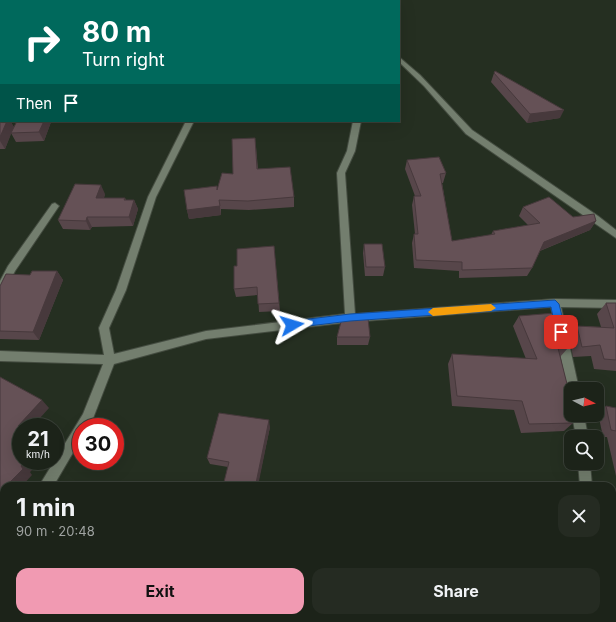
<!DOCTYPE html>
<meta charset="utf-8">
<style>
body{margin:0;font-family:Inter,sans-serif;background:#252b22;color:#f1f3f6;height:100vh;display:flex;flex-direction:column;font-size:15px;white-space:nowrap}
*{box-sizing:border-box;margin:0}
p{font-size:13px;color:#a0a4a2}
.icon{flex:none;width:22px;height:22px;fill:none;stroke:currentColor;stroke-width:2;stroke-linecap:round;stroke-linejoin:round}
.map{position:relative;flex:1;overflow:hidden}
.side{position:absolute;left:0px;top:482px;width:616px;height:140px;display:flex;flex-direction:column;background:#1c2319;border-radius:12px 12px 0 0;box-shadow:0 4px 16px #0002,0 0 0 1px #3a4038}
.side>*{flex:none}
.top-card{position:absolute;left:0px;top:0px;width:400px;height:122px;box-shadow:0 4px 16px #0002,0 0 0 1px #3a4038;background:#00695c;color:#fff;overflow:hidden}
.needle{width:26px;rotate:97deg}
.fabs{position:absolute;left:564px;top:382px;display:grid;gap:8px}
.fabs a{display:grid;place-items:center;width:40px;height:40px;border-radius:8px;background:#1c2319;box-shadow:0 4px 16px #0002,0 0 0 1px #3a4038;font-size:20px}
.speed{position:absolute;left:12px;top:418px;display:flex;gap:8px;font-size:20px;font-weight:700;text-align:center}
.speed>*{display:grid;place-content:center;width:52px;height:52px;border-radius:50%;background:#1c2319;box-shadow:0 4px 16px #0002,0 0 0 1px #3a4038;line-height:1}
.speed small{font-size:10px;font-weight:400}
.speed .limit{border:6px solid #d22;background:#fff;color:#111}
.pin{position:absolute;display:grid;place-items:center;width:34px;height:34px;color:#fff;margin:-17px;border-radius:8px;box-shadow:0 2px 6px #0006}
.me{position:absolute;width:44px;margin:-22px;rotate:83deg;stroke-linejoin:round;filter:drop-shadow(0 0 3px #0008)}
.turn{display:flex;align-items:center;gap:14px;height:84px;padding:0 16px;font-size:18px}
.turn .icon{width:52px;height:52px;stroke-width:2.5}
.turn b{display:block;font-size:28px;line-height:34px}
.then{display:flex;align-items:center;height:38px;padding:0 16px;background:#0003;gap:8px;font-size:15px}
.round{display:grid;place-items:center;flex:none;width:42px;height:42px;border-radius:12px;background:#252b22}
.headline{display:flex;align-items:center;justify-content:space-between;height:68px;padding:0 16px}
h1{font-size:24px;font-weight:700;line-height:30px}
.button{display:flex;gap:8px;margin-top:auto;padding:8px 16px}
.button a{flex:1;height:46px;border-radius:12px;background:#f19ab2;color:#111;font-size:16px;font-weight:700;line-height:46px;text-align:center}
.button a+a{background:#252b22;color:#f1f3f6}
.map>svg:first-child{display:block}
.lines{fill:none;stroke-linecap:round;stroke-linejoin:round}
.minor-casing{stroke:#444c40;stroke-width:2}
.minor{fill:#737e6e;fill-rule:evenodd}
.wall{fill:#57464a}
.shaded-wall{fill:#47393c}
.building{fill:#655156;stroke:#47393c}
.route{fill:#1a73e8;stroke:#114b97}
.slow{fill:#f59e0b}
</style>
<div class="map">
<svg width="616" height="622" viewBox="0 0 616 622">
<rect width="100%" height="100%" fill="#252f21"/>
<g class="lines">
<g class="minor-casing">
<g id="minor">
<rect x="22" y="0" width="6" height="1"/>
<polygon points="348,0 355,0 356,1 349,1"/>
<polygon points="0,48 1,48 0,53"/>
<polygon points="399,57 420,75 472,130 598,216 616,230 616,238 466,134 424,86 399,62"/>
<polygon points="186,121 194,121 156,197 126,290 109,328 114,354 206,331 345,314 337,173 347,151 353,121 361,121 355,151 345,173 355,314 555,299 616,300 616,308 561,307 579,389 571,389 571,393 567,389 551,307 350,322 206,339 114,364 92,421 88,427 81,427 81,439 54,485 39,486 83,414 103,364 0,361 0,351 104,355 99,328 116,290 148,197"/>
<polygon points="55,203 59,206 15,271 3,294 0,295 0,281 8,266 52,204"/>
<polygon points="572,415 584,415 588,437 576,437"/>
<polygon points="578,463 590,463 592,486 580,486"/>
<polygon points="4,516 4,532 0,534 0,518"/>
<rect x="585" y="618" width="14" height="4"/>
</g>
</g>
<use href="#minor" class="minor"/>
</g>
<g class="wall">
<polygon points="494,73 560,118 527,123 491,82"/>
<polygon points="0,119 1,121 10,121 14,127 51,122 44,141 16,142 11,133 5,149 0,149"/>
<polygon points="256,147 258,169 294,197 294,207 249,210 221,209 221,215 189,219 187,210 218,189 233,174"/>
<polygon points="407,160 446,173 443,183 442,183 452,241 491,235 493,231 528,225 519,216 523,207 573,217 596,221 590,230 540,251 532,268 527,276 459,278 459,271 414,268 412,243 414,234 415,234 412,205 414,196 415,196 405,169"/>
<polygon points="105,194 104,198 125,198 126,200 134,200 138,209 133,226 92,227 90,230 63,229 58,220"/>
<polygon points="364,244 385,267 383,276 365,276 363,253"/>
<polygon points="274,246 280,311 259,312 258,295 236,297 234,289 237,266"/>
<polygon points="57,271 63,280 39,340 0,339 0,286 30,275"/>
<polygon points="606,303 616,303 616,371 594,369 591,356 573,357 569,336 577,326 601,327 597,314"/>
<polygon points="519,316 568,348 560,357 571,400 571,405 568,408 573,423 564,431 521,433 514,410 452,406 448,364 452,354 526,359 513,326"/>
<polygon points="337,337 370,337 368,345 337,345"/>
<polygon points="606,406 616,408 616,476 607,437 603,437 598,413"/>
<polygon points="270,427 258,483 223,486 228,467 210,464 207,458"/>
</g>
<g class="shaded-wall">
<polygon points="564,110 560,118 527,123 530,114"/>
<polygon points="7,121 10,121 14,127 5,149 0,141 0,137"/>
<polygon points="44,121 51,121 51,122 44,141 39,132"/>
<polygon points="101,185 105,194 100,207 96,198"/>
<polygon points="134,200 138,209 133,226 129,217"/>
<polygon points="219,200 221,215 189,219 187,210"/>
<polygon points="87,217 92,227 90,230 86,221"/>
<polygon points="596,221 590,230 539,251 544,242"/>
<polygon points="57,271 63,280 39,340 33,332"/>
<polygon points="42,400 49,408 32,427 21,427 21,428 18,426"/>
<polygon points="269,420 270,427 258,486 256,483"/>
<polygon points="25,461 41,461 30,472 32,475 22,486 6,486 21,466"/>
<polygon points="4,488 4,504 0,508 0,492"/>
</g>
<g class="building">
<polygon points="209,0 234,0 234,1 210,1"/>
<polygon points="495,71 564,110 530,114 494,73"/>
<polygon points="1,118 1,121 7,121 0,137 0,119"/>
<polygon points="17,121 44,121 39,132 11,133"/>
<polygon points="255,138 257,169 290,167 294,197 248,201 219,200 220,206 187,210 184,190 217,186 217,190 222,173 233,174 232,139"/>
<polygon points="439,157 446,173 440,174 452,241 495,234 493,231 540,223 523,207 549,197 573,217 594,214 596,221 544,242 532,268 462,270 462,262 416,260 414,234 418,234 414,196 421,196 407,160"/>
<polygon points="75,184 101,185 96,198 125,198 124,200 134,200 129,217 87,217 86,221 58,220"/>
<polygon points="364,244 382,244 385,267 366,267"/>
<polygon points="274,246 279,303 258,304 257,287 234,289 234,266 237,266 237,249"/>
<polygon points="32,271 57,271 33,332 0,331 0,286 6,274 30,275"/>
<polygon points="606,303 616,303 616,360 604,359 600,345 582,347 577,326 614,328"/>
<polygon points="555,313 560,324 563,325 568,348 558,348 571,400 571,404 566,404 573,423 529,424 522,401 457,396 452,354 537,359 519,316"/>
<polygon points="342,318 368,318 370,337 337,337"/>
<polygon points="0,377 42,400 18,426 21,428 21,461 25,461 21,466 23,469 6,486 4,486 4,488 0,492"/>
<polygon points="606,406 616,408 616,431 611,430"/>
<polygon points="219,413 269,420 256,483 267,485 267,486 223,486 229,462 207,458"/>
<polygon points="186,618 309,618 308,622 227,622 220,620 220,622 185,622"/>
<polygon points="109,619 118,622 108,622"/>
</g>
<polygon class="route" points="555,300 559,304 566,332 561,336 556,332 551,307 350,321 292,328 288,325 292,321 350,314"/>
<polygon class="slow" points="491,304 496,308 491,311 433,316 428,312 433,308"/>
</svg>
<div class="fabs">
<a><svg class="needle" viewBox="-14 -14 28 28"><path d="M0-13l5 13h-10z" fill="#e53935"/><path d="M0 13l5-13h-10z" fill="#a0a4a2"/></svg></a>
<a><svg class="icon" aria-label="search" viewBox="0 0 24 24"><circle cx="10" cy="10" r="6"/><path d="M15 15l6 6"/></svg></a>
</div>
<div class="speed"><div>21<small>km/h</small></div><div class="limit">30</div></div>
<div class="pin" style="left:561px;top:332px;background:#d93025"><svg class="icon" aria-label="arrive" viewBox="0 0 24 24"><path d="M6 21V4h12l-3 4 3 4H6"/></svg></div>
<svg class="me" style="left:292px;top:325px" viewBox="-20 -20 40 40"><path d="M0-17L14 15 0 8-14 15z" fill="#1a73e8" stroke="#fff" stroke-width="4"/></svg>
<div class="top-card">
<div class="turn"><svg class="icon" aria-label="right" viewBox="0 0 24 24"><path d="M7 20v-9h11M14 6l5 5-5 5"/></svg><div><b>80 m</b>Turn right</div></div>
<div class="then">Then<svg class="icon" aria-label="arrive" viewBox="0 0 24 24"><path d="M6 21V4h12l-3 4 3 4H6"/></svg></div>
</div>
<section class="side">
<div class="headline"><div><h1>1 min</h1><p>90 m · 20:48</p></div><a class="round"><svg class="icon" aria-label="close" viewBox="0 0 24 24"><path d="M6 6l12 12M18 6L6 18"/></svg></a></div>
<div class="button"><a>Exit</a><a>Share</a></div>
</section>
</div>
